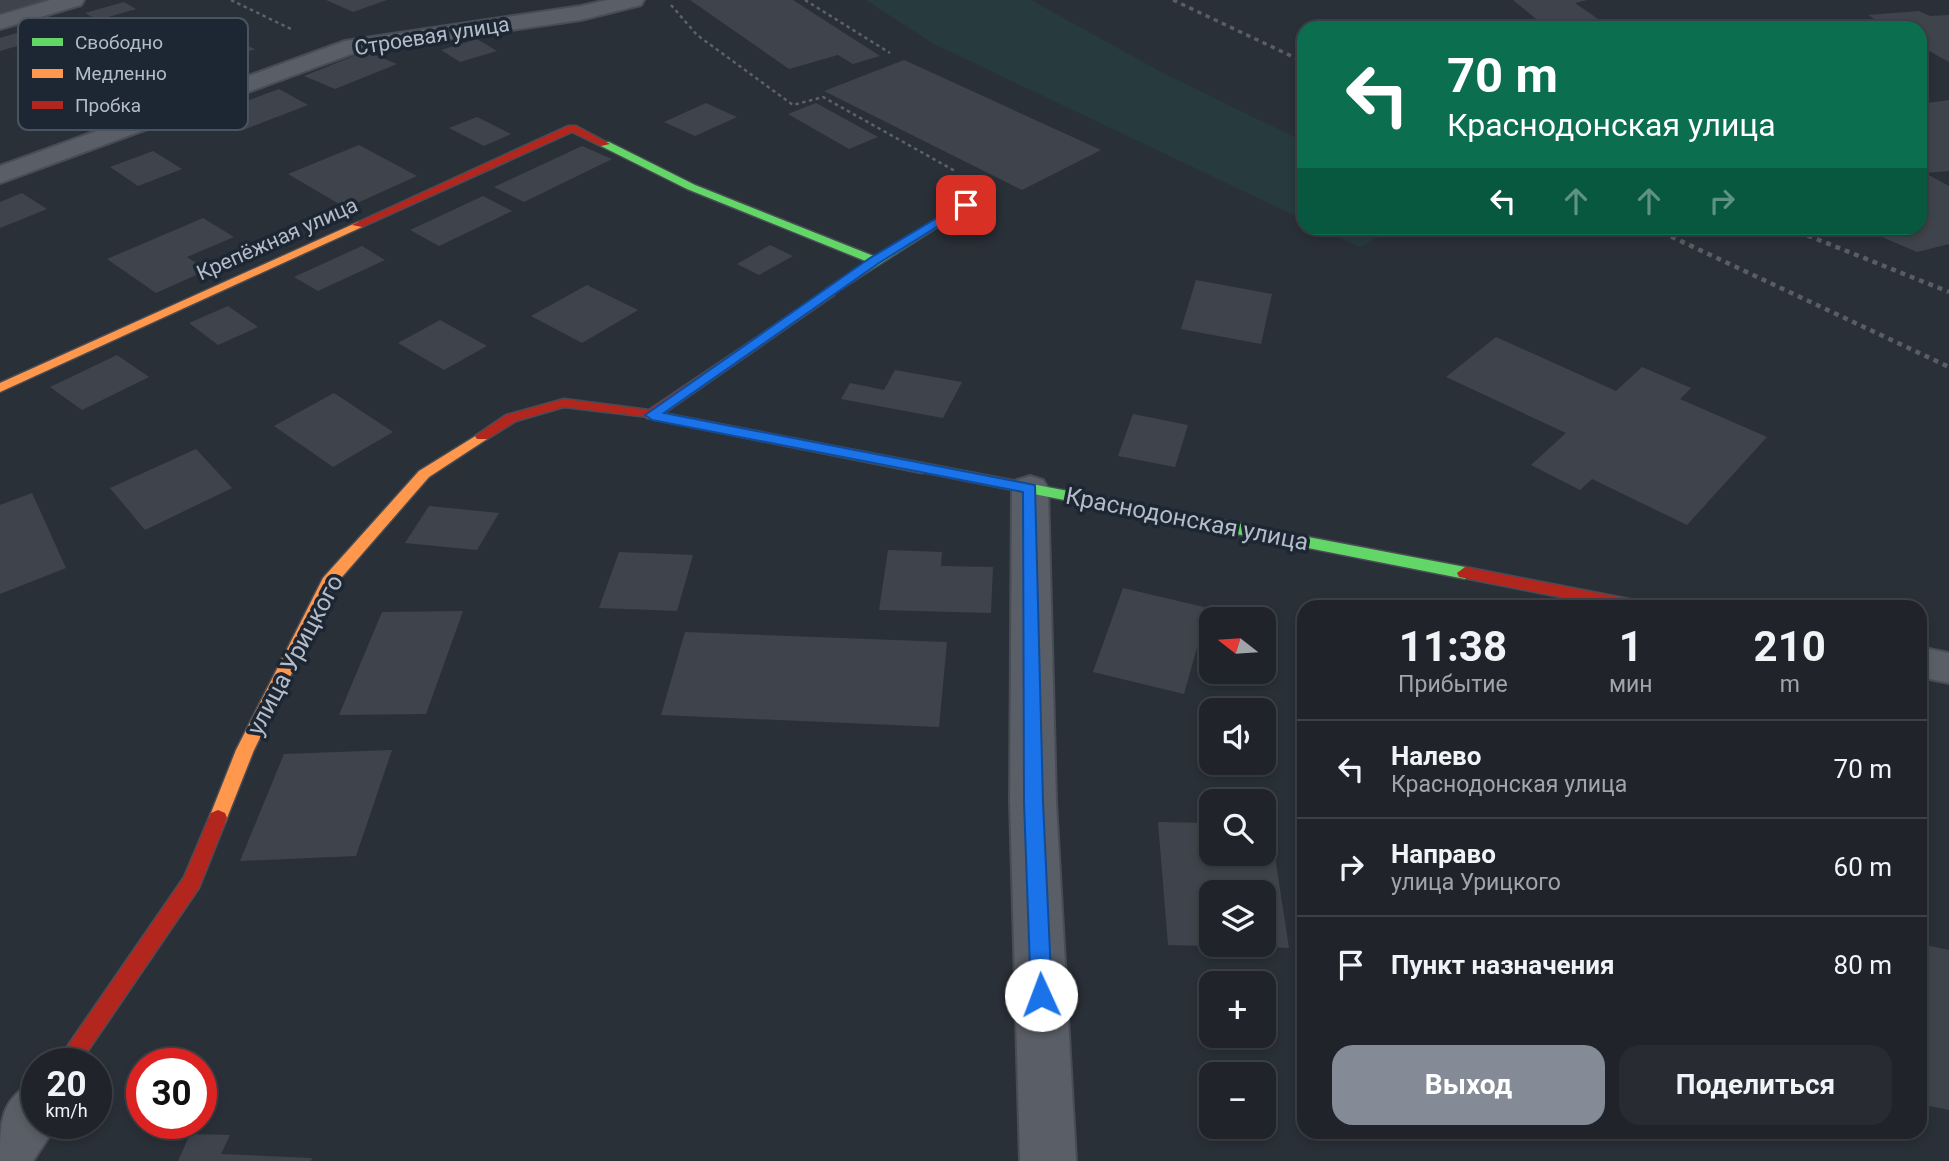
<!DOCTYPE html>
<html lang="ru">
<meta charset="utf-8">
<style>
body{margin:0;font-family:Roboto,sans-serif;background:#282c32;color:#f1f3f6;height:100vh;display:flex;flex-direction:column;font-size:26px;white-space:nowrap}
*{box-sizing:border-box;margin:0}
p{font-size:23px;color:#a2a4a8}
.icon{flex:none;width:38px;height:38px;fill:none;stroke:currentColor;stroke-width:2;stroke-linecap:round;stroke-linejoin:round}
.map{position:relative;flex:1;overflow:hidden}
.details{position:absolute;left:1297px;top:600px;width:630px;height:539px;display:flex;flex-direction:column;background:#20242a;border-radius:21px;box-shadow:0 4px 10px #0003,0 0 0 2px #3d4147}
.details>*{flex:none}
.hud{position:absolute;left:1297px;top:21px;width:630px;height:214px;border-radius:21px;box-shadow:0 4px 10px #0003,0 0 0 2px #3d4147;background:#0b6e4f;color:#fff;overflow:hidden}
.needle{width:46px;rotate:287deg}
.controls{position:absolute;left:1199px;top:607px;display:grid;gap:14px}
.controls a{display:grid;place-items:center;width:77px;height:77px;border-radius:14px;background:#20242a;box-shadow:0 4px 10px #0003,0 0 0 2px #3d4147;font-size:35px}
.speed{position:absolute;left:21px;top:1048px;display:flex;gap:14px;font-size:35px;font-weight:700;text-align:center}
.speed>*{display:grid;place-content:center;width:91px;height:91px;border-radius:50%;background:#20242a;box-shadow:0 4px 10px #0003,0 0 0 2px #3d4147;line-height:1}
.speed small{font-size:18px;font-weight:400}
.speed .limit{border:10px solid #d22;background:#fff;color:#111}
.pin{position:absolute;display:grid;place-items:center;width:60px;height:60px;color:#fff;margin:-30px;border-radius:14px;box-shadow:0 4px 10px #0006}
.me{position:absolute;width:77px;margin:-38px;rotate:358deg;stroke-linejoin:round;filter:drop-shadow(0 0 5px #0008)}
.turn{display:flex;align-items:center;gap:24px;height:147px;padding:0 35px;font-size:32px}
.turn .icon{width:91px;height:91px;stroke-width:2.5}
.turn b{display:block;font-size:49px;line-height:60px}
.lanes{display:flex;align-items:center;height:66px;padding:0 35px;background:#0003;justify-content:center;gap:35px;direction:ltr}
.lanes .off{opacity:.35}
.eta{display:flex;justify-content:space-evenly;align-items:center;height:119px;text-align:center}
.eta b{font-size:42px;font-weight:700;line-height:49px}
.primary-button{display:flex;gap:14px;margin-top:auto;padding:14px 35px}
.primary-button a{flex:1;height:80px;border-radius:21px;background:#848b96;color:#fff;font-size:28px;font-weight:700;line-height:80px;text-align:center}
.primary-button a+a{background:#282c32;color:#f1f3f6}
ul{padding:0;list-style:none}
li{display:flex;align-items:center;gap:21px;height:98px;padding:0 35px;border-top:2px solid #3d4147}
li div{flex:1}
li b{display:block;font-size:26px}
li em{font-style:normal}
.map>svg:first-child{display:block}
.green{fill:#273a3e}
.building{fill:#3f444c}
.lines{fill:none;stroke-linecap:round;stroke-linejoin:round}
.street-casing{stroke:#484c55;stroke-width:4}
.fast-casing{stroke:#484c55;stroke-width:3}
.slow-casing{stroke:#484c55;stroke-width:3}
.jam-casing{stroke:#484c55;stroke-width:3}
.path{stroke:#5c6268;stroke-width:2.5;stroke-dasharray:3.5 3.5;stroke-linecap:butt}
.street{fill:#5a5e66;fill-rule:evenodd}
.fast{fill:#63d668;fill-rule:evenodd}
.slow{fill:#ff974d;fill-rule:evenodd}
.jam{fill:#b3261e;fill-rule:evenodd}
.rail-far1{stroke:#595d64;stroke-width:3.5;stroke-dasharray:4.5 4.5;stroke-linecap:butt}
.rail{stroke:#595d64;stroke-width:4.5;stroke-dasharray:5 5;stroke-linecap:butt}
.route{fill:#1a73e8;stroke:#114b97;stroke-width:2}
.labels{text-anchor:middle;dominant-baseline:central;stroke-width:7;stroke-linejoin:round;paint-order:stroke}
.far-street-label{font-size:21px;fill:#b4bcc9;stroke:#1d2633}
.street-label{font-size:24px;fill:#b4bcc9;stroke:#1d2633}
.key{fill:#1d2633;stroke:#4a5360;stroke-width:2}
.key-label{font-size:19px;fill:#b4bcc9}
</style>
<div class="map">
<svg width="1949" height="1161" viewBox="0 0 1949 1161">
<rect width="100%" height="100%" fill="#2a3038"/>
<g class="green">
<polygon points="866,0 1031,0 1161,72 1304,142 1304,220 932,43"/>
<polygon points="1318,228 1394,228 1360,247"/>
</g>
<g class="building">
<polygon points="0,0 42,0 42,1 0,13"/>
<polygon points="326,0 387,0 353,12"/>
<polygon points="690,0 793,0 880,56 853,64 838,55 789,69"/>
<polygon points="1513,0 1587,0 1575,3 1611,28 1547,28"/>
<polygon points="124,2 136,9 98,20 85,13"/>
<polygon points="1919,11 1930,16 1949,15 1949,62 1920,46 1920,28 1889,28 1868,15"/>
<polygon points="46,24 62,33 0,51 0,38"/>
<polygon points="222,35 255,49 221,62 188,47"/>
<polygon points="477,39 497,51 460,62 441,50"/>
<polygon points="366,51 397,64 335,89 304,76"/>
<polygon points="904,60 1101,150 1022,190 824,91"/>
<polygon points="279,89 308,105 243,130 214,113"/>
<polygon points="1949,100 1949,171 1925,173 1949,186 1949,244 1917,252 1861,228 1920,228 1920,104"/>
<polygon points="706,103 737,117 695,136 664,122"/>
<polygon points="816,103 878,137 849,149 788,114"/>
<polygon points="477,117 511,134 484,146 449,128"/>
<polygon points="359,145 417,176 346,208 288,174"/>
<polygon points="582,146 612,159 524,202 494,187"/>
<polygon points="153,151 182,169 138,186 110,167"/>
<polygon points="22,193 47,209 0,228 0,202"/>
<polygon points="483,196 512,211 439,246 410,230"/>
<polygon points="203,218 234,237 187,257 207,270 156,293 107,259"/>
<polygon points="770,245 793,256 759,275 737,264"/>
<polygon points="362,246 385,260 318,291 294,277"/>
<polygon points="1196,280 1272,294 1261,344 1181,329"/>
<polygon points="587,285 638,310 582,343 531,316"/>
<polygon points="228,306 258,327 218,345 189,323"/>
<polygon points="440,320 487,346 444,370 398,343"/>
<polygon points="1496,337 1616,391 1642,367 1691,388 1680,399 1767,437 1687,525 1592,479 1580,490 1531,465 1566,433 1446,377"/>
<polygon points="117,355 149,377 82,410 50,387"/>
<polygon points="895,370 962,382 943,418 841,399 850,383 884,390"/>
<polygon points="334,393 393,432 333,467 274,426"/>
<polygon points="1133,414 1188,425 1175,467 1118,456"/>
<polygon points="196,449 232,488 145,530 110,488"/>
<polygon points="32,493 66,568 0,594 0,505"/>
<polygon points="429,506 499,513 477,550 405,543"/>
<polygon points="888,550 942,552 941,566 993,567 991,613 879,610"/>
<polygon points="619,552 693,555 677,611 599,608"/>
<polygon points="1123,588 1208,608 1184,694 1093,672"/>
<polygon points="463,611 426,714 339,715 382,612"/>
<polygon points="685,632 947,642 939,727 661,715"/>
<polygon points="1302,669 1304,669 1304,702 1296,700"/>
<polygon points="392,750 356,856 240,861 284,754"/>
<polygon points="1158,822 1211,823 1211,854 1264,854 1264,824 1270,824 1289,948 1264,947 1264,892 1211,892 1211,946 1168,945"/>
<polygon points="1920,944 1949,950 1949,1110 1920,1104"/>
<polygon points="190,1134 230,1135 221,1154 312,1158 311,1161 178,1161"/>
</g>
<g class="lines">
<g class="street-casing">
<g id="street">
<polygon points="50,0 84,0 81,5 0,29 0,15"/>
<polygon points="607,0 644,0 641,5 581,20 357,52 0,183 0,166 345,41 581,6"/>
<polygon points="1030,476 1043,480 1048,488 1056,802 1076,1161 1020,1161 1010,802 1012,488 1017,480"/>
<polygon points="1920,647 1949,653 1949,683 1920,677"/>
<path d="M 37,1080 L 37,1124 L 57,1124 L 56,1126 L 33,1161 L 0,1161 C 0,1122 0,1098 37,1080 Z"/>
</g>
</g>
<g class="fast-casing">
<g id="fast">
<polygon points="601,142 609,142 695,185 876,257 962,203 972,205 830,296 826,295 826,289 868,262 687,189 601,146"/>
<polygon points="922,463 1465,567 1473,573 1465,579 917,471 915,468 917,465"/>
</g>
</g>
<g class="slow-casing">
<g id="slow">
<polygon points="358,222 364,225 362,227 0,392 0,383"/>
<polygon points="652,411 922,463 929,468 922,473 647,418 645,415 647,412"/>
<polygon points="482,432 489,436 487,439 429,477 335,585 254,750 225,823 218,826 211,823 209,818 236,750 323,578 419,471"/>
</g>
</g>
<g class="jam-casing">
<g id="jam">
<polygon points="568,126 576,126 610,144 601,146 572,132 362,227 352,225"/>
<polygon points="830,288 834,289 834,295 657,418 564,407 516,421 487,439 477,439 475,436 506,415 564,399 649,410"/>
<polygon points="1465,567 1639,601 1647,607 1611,607 1459,577 1457,573"/>
<polygon points="218,810 225,813 227,818 199,888 79,1064 55,1064 184,877 211,813"/>
</g>
</g>
<g class="path">
<polyline points="231,0 293,30"/>
<polyline points="805,0 890,53"/>
<polyline points="671,5 697,35 793,105 823,97 955,171"/>
</g>
<use href="#street" class="street"/>
<use href="#fast" class="fast"/>
<use href="#slow" class="slow"/>
<use href="#jam" class="jam"/>
<polyline class="rail-far1" points="1173,0 1304,62"/>
<g class="rail">
<polyline points="1653,228 1949,367"/>
<polyline points="1789,228 1949,292"/>
</g>
</g>
<polygon class="route" points="962,203 972,205 879,263 664,413 1035,485 1043,802 1052,995 1049,1002 1041,1005 1034,1002 1031,995 1024,802 1023,492 652,420 645,415 870,258"/>
<g class="labels">
<g class="far-street-label">
<text transform="translate(432 36) rotate(-9)">Строевая улица</text>
<text transform="translate(277 239) rotate(-24)">Крепёжная улица</text>
</g>
<g class="street-label">
<text transform="translate(1187 519) rotate(11)">Краснодонская улица</text>
<text transform="translate(295 655) rotate(-62)">улица Урицкого</text>
</g>
</g>
<rect x="18" y="18" width="230" height="112" rx="10" class="key"/>
<rect x="32" y="38" width="31" height="8" fill="#63d668"/>
<rect x="32" y="69" width="31" height="9" fill="#ff974d"/>
<rect x="32" y="101" width="31" height="8" fill="#b3261e"/>
<g class="key-label">
<text x="75" y="49">Свободно</text>
<text x="75" y="80">Медленно</text>
<text x="75" y="112">Пробка</text>
</g>
</svg>
<div class="controls">
<a><svg class="needle" viewBox="-14 -14 28 28"><path d="M0-13l5 13h-10z" fill="#e53935"/><path d="M0 13l5-13h-10z" fill="#a2a4a8"/></svg></a>
<a><svg class="icon" aria-label="sound" viewBox="0 0 24 24"><path d="M4 9h4l5-4v14l-5-4H4zM17 9q2 3 0 6"/></svg></a>
<a><svg class="icon" aria-label="search" viewBox="0 0 24 24"><circle cx="10" cy="10" r="6"/><path d="M15 15l6 6"/></svg></a>
<a><svg class="icon" aria-label="layers" viewBox="0 0 24 24"><path d="M12 4l9 5-9 5-9-5zM3 14l9 5 9-5"/></svg></a>
<a>+</a>
<a>−</a>
</div>
<div class="speed"><div>20<small>km/h</small></div><div class="limit">30</div></div>
<div class="pin" style="left:966px;top:205px;background:#d93025"><svg class="icon" aria-label="arrive" viewBox="0 0 24 24"><path d="M6 21V4h12l-3 4 3 4H6"/></svg></div>
<svg class="me" style="left:1041px;top:995px" viewBox="-20 -20 40 40"><circle r="19" fill="#fff"/><path d="M0-13L10 11 0 6-10 11z" fill="#1a73e8"/></svg>
<div class="hud">
<div class="turn"><svg class="icon" aria-label="left" viewBox="0 0 24 24"><path d="M17 20v-9H6M10 6l-5 5 5 5"/></svg><div><b>70 m</b>Краснодонская улица</div></div>
<div class="lanes"><svg class="icon" aria-label="left" viewBox="0 0 24 24"><path d="M17 20v-9H6M10 6l-5 5 5 5"/></svg><svg class="icon off" aria-label="ahead" viewBox="0 0 24 24"><path d="M12 20V5M6 11l6-6 6 6"/></svg><svg class="icon off" aria-label="ahead" viewBox="0 0 24 24"><path d="M12 20V5M6 11l6-6 6 6"/></svg><svg class="icon off" aria-label="right" viewBox="0 0 24 24"><path d="M7 20v-9h11M14 6l5 5-5 5"/></svg></div>
</div>
<section class="details">
<div class="eta">
<div><b>11:38</b><p>Прибытие</p></div>
<div><b>1</b><p>мин</p></div>
<div><b>210</b><p>m</p></div>
</div>
<ul>
<li><svg class="icon" aria-label="left" viewBox="0 0 24 24"><path d="M17 20v-9H6M10 6l-5 5 5 5"/></svg><div><b>Налево</b><p>Краснодонская улица</p></div><em>70 m</em></li>
<li><svg class="icon" aria-label="right" viewBox="0 0 24 24"><path d="M7 20v-9h11M14 6l5 5-5 5"/></svg><div><b>Направо</b><p>улица Урицкого</p></div><em>60 m</em></li>
<li><svg class="icon" aria-label="arrive" viewBox="0 0 24 24"><path d="M6 21V4h12l-3 4 3 4H6"/></svg><div><b>Пункт назначения</b></div><em>80 m</em></li>
</ul>
<div class="primary-button"><a>Выход</a><a>Поделиться</a></div>
</section>
</div>
